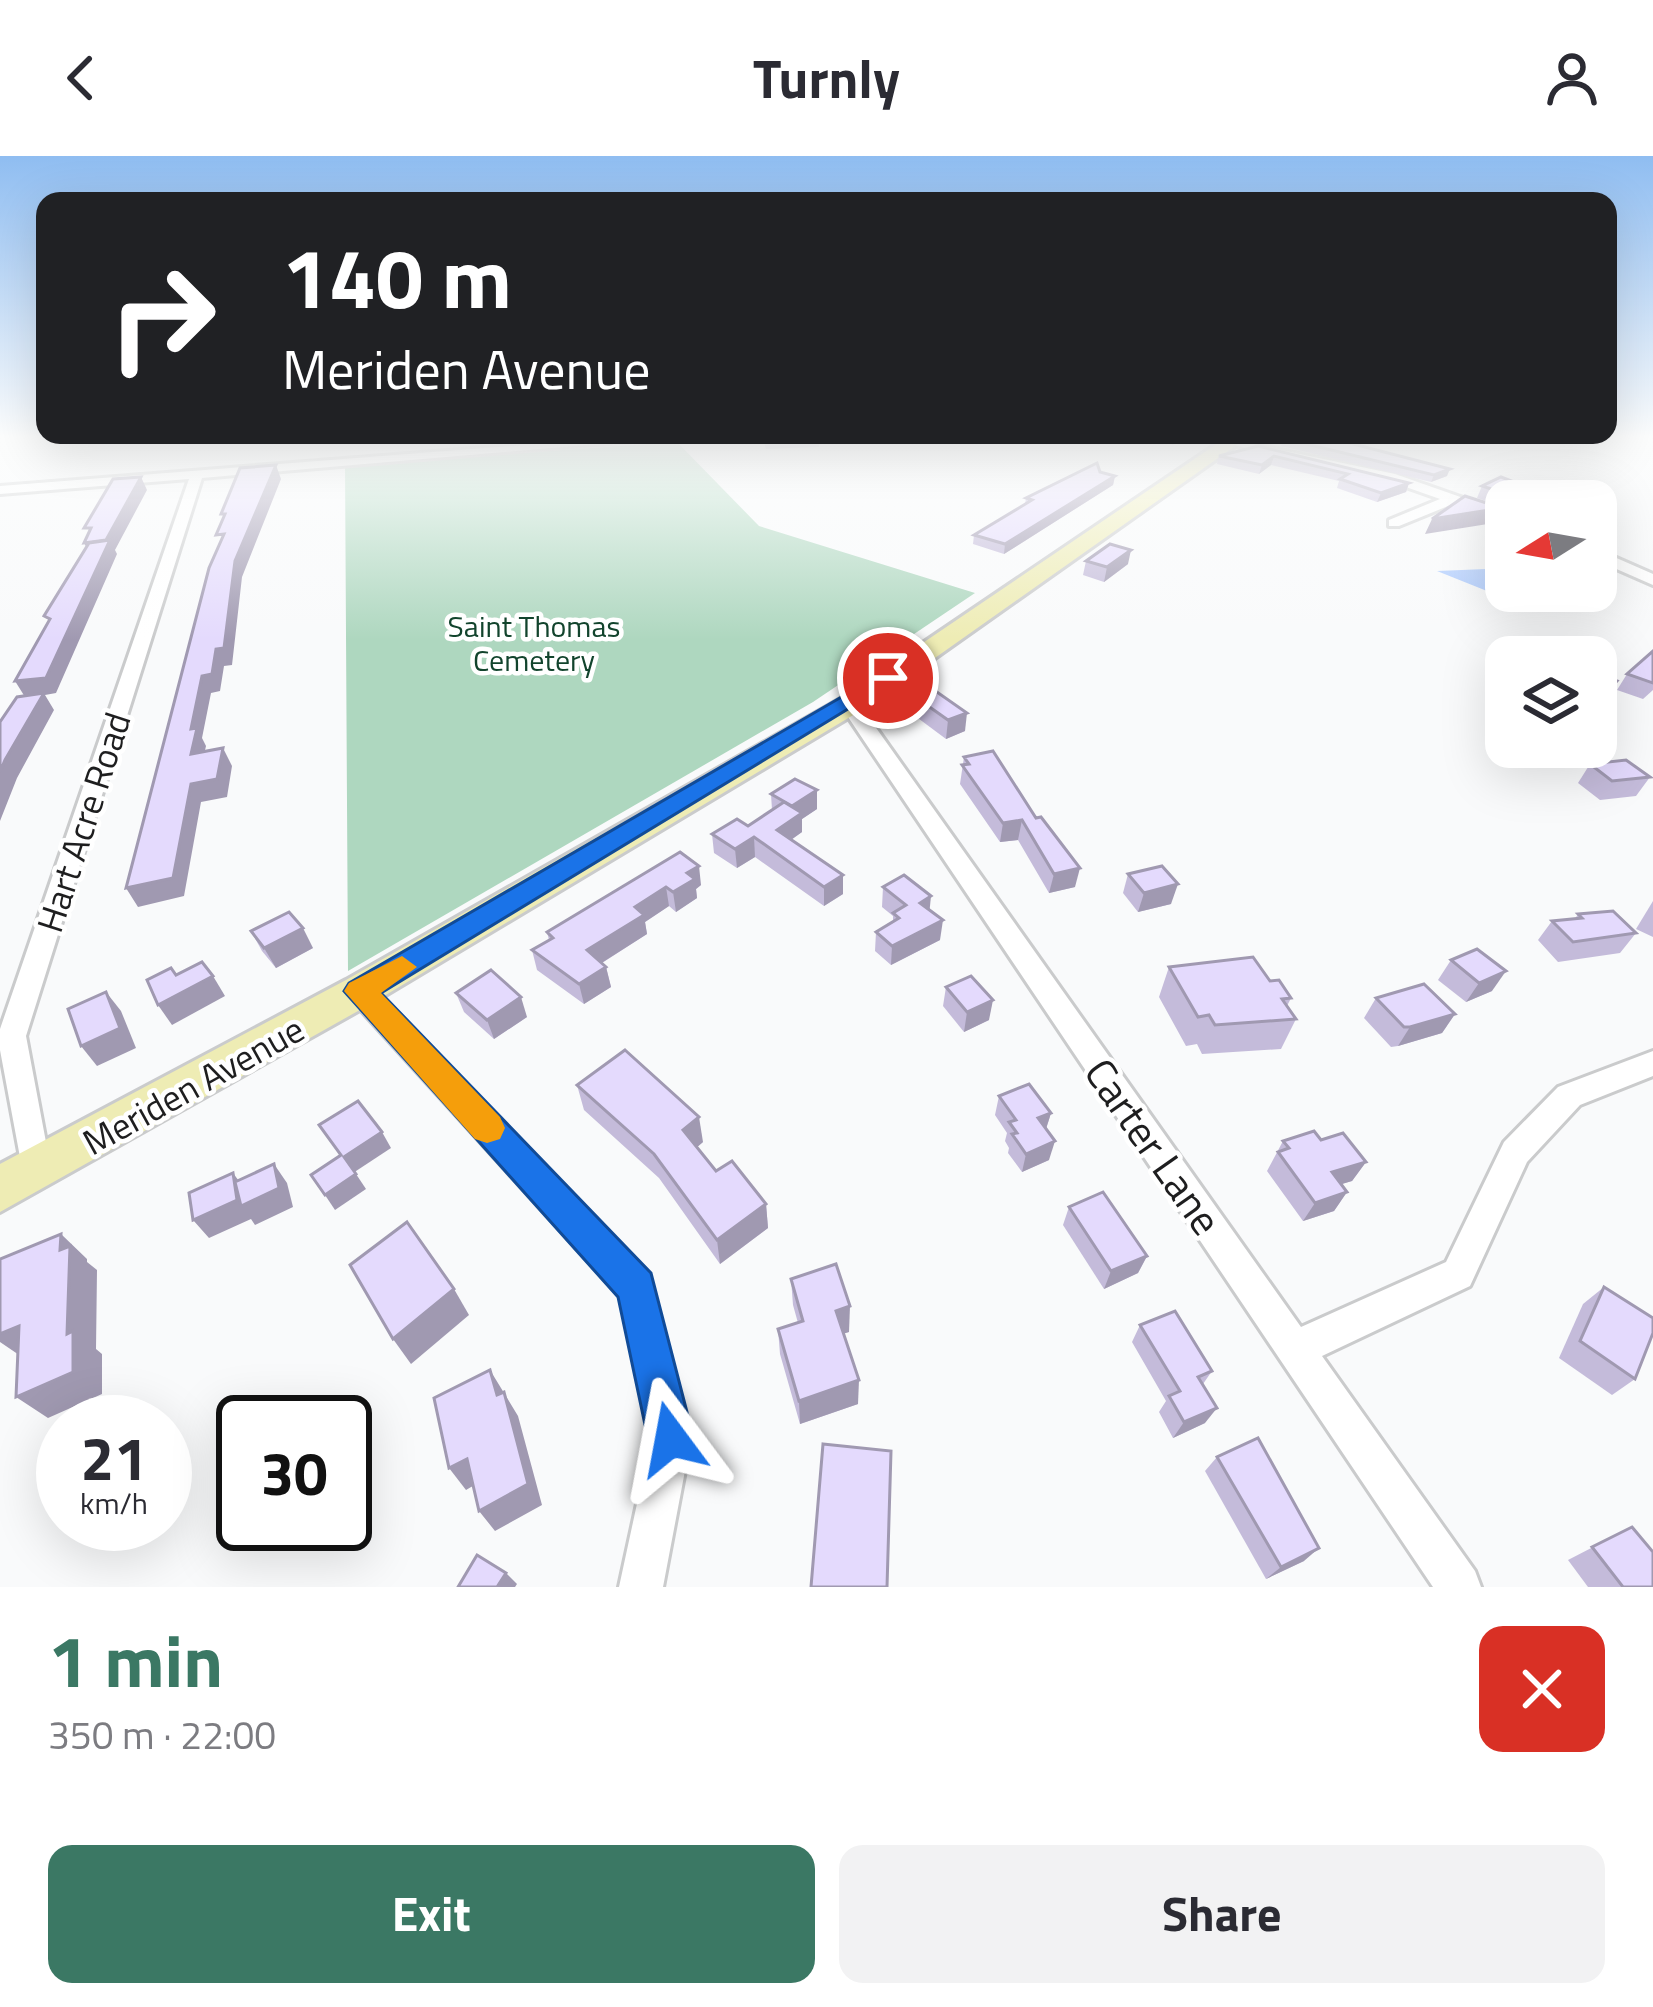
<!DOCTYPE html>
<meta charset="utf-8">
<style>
body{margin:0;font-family:"Titillium Web",sans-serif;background:#f2f2f3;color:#2b2b33;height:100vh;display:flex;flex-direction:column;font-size:45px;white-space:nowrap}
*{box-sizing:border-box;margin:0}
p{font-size:39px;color:#7c7c81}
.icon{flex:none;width:66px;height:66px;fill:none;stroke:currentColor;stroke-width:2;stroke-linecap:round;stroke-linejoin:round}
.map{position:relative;height:1431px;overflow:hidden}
.sheet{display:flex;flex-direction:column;background:#fff;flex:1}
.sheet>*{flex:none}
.hud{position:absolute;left:36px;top:36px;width:1581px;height:252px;border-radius:24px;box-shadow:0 12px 48px #0002;background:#202124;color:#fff;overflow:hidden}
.needle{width:78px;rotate:259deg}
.tools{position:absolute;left:1485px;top:324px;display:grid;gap:24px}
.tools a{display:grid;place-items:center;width:132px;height:132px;border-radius:24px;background:#fff;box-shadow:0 12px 48px #0002;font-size:60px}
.speed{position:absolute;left:36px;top:1239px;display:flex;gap:24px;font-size:60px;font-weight:700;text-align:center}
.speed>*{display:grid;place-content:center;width:156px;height:156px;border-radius:50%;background:#fff;box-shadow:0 12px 48px #0002;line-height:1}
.speed small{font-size:30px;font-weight:400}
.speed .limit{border:6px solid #111;border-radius:18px;background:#fff;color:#111}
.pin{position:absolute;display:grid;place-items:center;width:102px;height:102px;color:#fff;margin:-51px;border:6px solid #fff;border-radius:50%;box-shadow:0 3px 12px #0007}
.me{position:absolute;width:132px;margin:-66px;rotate:347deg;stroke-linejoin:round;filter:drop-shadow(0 0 9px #0008)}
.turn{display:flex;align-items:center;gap:42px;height:252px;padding:0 48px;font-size:54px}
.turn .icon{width:156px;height:156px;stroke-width:2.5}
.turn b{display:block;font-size:84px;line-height:102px}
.round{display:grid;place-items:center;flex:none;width:126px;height:126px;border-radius:24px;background:#f2f2f3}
.headline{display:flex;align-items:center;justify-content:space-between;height:204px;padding:0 48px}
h1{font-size:72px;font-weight:700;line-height:90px;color:#3b7864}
.action{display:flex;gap:24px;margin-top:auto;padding:24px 48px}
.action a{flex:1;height:138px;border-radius:24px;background:#3b7864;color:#fff;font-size:48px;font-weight:700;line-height:138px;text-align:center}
.action a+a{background:#f2f2f3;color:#2b2b33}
header{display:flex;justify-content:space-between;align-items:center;height:156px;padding:0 48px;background:#fff;font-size:54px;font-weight:700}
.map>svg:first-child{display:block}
.green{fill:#aed7bf}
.water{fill:#abcaff}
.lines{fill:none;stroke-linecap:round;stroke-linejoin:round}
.street-casing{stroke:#cacbcc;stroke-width:6}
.secondary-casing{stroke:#cacbcc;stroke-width:6}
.street{fill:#fff;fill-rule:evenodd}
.secondary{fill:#eeecb4;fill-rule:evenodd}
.wall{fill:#c4bbda}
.shaded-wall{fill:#a099b1}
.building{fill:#e4dafd;stroke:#a099b1;stroke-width:3}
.route{fill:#1a73e8;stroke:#114b97;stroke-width:3}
.slow{fill:#f59e0b}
.labels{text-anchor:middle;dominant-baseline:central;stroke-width:9;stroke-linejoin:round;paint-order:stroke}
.far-park-label{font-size:30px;fill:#12442d;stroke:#fff}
.street-label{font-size:36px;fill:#1e1e1f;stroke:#fff}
.near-street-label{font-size:42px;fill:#1e1e1f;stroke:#fff}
</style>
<header><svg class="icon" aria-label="back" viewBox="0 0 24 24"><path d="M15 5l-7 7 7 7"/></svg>Turnly<svg class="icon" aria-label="person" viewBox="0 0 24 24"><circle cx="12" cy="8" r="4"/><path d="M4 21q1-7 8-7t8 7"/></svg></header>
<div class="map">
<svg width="1653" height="1431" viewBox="0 0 1653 1431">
<rect width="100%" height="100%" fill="#f9fafb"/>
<polygon class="green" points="677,286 759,370 975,437 813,546 348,815 345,309"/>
<polygon class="water" points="1486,413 1506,417 1506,435 1547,435 1554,442 1502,441 1437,415"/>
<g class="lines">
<g class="street-casing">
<g id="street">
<polygon points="599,283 655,283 202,322 26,880 52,1018 47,1028 36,1033 25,1028 0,894 0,873 189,323 0,338 0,330"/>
<polygon points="1228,283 1395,318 1506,357 1506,366 1453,348 1399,370 1389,370 1389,364 1440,343 1386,324 1229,288"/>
<polygon points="1596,393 1653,418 1653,429 1596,404"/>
<polygon points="850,543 857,545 1301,1171 1446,1106 1504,986 1558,931 1653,895 1653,920 1580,949 1527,1006 1470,1130 1322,1200 1475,1415 1481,1431 1433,1431 840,549"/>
<polygon points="360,825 370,828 649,1119 691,1283 663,1431 619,1431 651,1283 620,1140 350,842 346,835 350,828"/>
</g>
</g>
<g class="secondary-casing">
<polygon id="secondary" points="1224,283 1245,283 860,555 374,846 0,1056 0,1008 346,824 840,543"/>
</g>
<use href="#street" class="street"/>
<use href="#secondary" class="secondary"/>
</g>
<g class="wall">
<polygon points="763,283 819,283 819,291 766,293"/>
<polygon points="1150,283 1184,283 1173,289"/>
<polygon points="1283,283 1447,320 1431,326 1281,290"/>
<polygon points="1258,290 1409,327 1406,336 1377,346 1337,332 1339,325 1271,309 1259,318 1217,308 1219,300"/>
<polygon points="1100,316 1115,320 1113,329 1004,398 973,388 974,379 1025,348 1026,342"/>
<polygon points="1482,330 1561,344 1506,345 1506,352 1477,342"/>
<polygon points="1086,405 1128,408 1104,426 1083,419"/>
<polygon points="1653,495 1653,534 1643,543 1617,534 1627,518"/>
<polygon points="1596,518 1605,543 1596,553"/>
<polygon points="904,533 965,575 946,583 903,551"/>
<polygon points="964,601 1036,662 1075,731 1049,737 1018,684 1000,686 960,628"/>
<polygon points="1590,608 1650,621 1636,640 1600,644 1578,627"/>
<polygon points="771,638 817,653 802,663 802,676 791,684 843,719 843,738 824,750 755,701 737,712 714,697 712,678 748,670 772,654"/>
<polygon points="680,696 701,729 696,733 697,742 676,756 669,750 645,766 647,778 602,807 606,811 611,831 584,848 537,814 532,794 549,784 547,776"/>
<polygon points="1128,718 1171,748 1138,756 1123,737"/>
<polygon points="883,731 930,754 940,784 891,809 875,795 876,776 893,766 893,760 882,751"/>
<polygon points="1653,745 1653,781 1636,773"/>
<polygon points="1578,758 1636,777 1620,797 1558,806 1538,784 1552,765 1575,763"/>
<polygon points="251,775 313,792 276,812 262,795"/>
<polygon points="1451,804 1492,835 1466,846 1438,824"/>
<polygon points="1169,811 1270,825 1291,842 1287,850 1296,863 1281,893 1202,898 1197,888 1186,890 1159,841"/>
<polygon points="946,831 989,864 964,876 943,850"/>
<polygon points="456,837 527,861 494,883 464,856"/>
<polygon points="1376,842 1455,858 1442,877 1398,890 1391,891 1364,862"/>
<polygon points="577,929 703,986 697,991 716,1015 766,1048 768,1072 720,1108 659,1022 584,954"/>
<polygon points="999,940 1051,957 1046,973 1049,1004 1022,1016 1008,997 1009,992 1005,985 1007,977 995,959"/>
<polygon points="1321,984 1366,1006 1352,1025 1341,1028 1347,1036 1334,1055 1303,1065 1267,1015 1283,985"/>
<polygon points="1069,1051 1147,1100 1138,1117 1104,1133 1063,1069"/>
<polygon points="791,1123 849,1176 844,1177 858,1248 800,1268 780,1198 778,1173 798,1167 793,1149"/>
<polygon points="1604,1131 1635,1223 1612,1239 1559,1202 1583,1148"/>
<polygon points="1140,1169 1212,1215 1203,1228 1205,1267 1173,1282 1159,1256 1166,1245 1132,1186"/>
<polygon points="1217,1301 1304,1405 1266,1423 1205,1315"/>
<polygon points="1632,1371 1653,1431 1588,1431 1568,1404"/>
</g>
<g class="shaded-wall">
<polygon points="1274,300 1271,309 1259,318 1262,309"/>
<polygon points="276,309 281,323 242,421 232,509 224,510 220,535 211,537 202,582 206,590 200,616 191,598 191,573 202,520 235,405"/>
<polygon points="1450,313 1447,320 1431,326 1434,319"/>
<polygon points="1115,320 1113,329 1004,398 1005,388"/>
<polygon points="141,321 147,334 115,394 117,398 56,537 45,539 54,554 17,622 0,665 0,616 25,541 15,525 92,401 84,387"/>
<polygon points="1409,327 1406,336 1377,346 1381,337"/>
<polygon points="1502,352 1494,367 1425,378 1432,363"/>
<polygon points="1131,394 1128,408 1104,426 1107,411"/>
<polygon points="1617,525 1605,543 1596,553 1603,540"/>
<polygon points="967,557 965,575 946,583 948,564"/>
<polygon points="223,592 232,610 227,641 201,646 184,740 138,751 126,732 191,628"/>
<polygon points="817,634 817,653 802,663 802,676 778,693 777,674 792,650"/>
<polygon points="1022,664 1018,684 1000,686 1003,667"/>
<polygon points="754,681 755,701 737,712 735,693"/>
<polygon points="699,710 701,729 696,733 697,742 676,756 673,736 687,717"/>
<polygon points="1080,712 1075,731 1049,737 1054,718"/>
<polygon points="843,719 843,738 824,750 824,731"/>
<polygon points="1178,728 1171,748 1138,756 1144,737"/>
<polygon points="666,731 669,750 645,766 647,778 592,813 587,794 635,751"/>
<polygon points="931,740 929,760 920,747"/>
<polygon points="943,764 940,784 891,809 892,790"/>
<polygon points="303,772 313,792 276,812 264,792"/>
<polygon points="606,811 611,831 584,848 579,828"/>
<polygon points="1506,815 1492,835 1466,846 1479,827"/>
<polygon points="213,820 225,840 172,869 158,849"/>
<polygon points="106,836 121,855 136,892 97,910 81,890"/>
<polygon points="521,841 527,861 494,883 487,864"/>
<polygon points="993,844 989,864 964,876 967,856"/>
<polygon points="1455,858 1442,877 1398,890 1410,871"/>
<polygon points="1051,957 1045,976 1038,962"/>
<polygon points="699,961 703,986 688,999 683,974"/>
<polygon points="382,976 391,992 353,1017 344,1001"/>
<polygon points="1055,985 1049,1004 1022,1016 1026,998"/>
<polygon points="1366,1006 1352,1025 1319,1035 1332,1016"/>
<polygon points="274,1008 287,1027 293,1051 255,1069 251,1063 209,1082 193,1064 233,1017 247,1036"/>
<polygon points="356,1018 366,1033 335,1054 325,1039"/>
<polygon points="1347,1036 1334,1055 1303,1065 1315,1047"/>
<polygon points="766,1048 768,1072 720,1108 717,1084"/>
<polygon points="61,1078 87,1103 87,1106 97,1114 96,1193 102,1198 102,1238 48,1262 16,1241 67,1178 60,1094"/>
<polygon points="1147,1100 1138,1117 1104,1133 1111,1115"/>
<polygon points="454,1133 469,1159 411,1208 393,1183"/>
<polygon points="850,1150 849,1176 836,1180 836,1155"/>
<polygon points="19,1170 25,1203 0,1186 0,1178"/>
<polygon points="490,1214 518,1260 542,1349 495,1375 479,1355 497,1239"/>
<polygon points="859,1224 858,1248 800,1268 799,1245"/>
<polygon points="1217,1252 1205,1267 1173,1282 1184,1266"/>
<polygon points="467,1303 483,1324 466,1334 449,1312"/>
<polygon points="63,1316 63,1329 60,1331 48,1324"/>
<polygon points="1319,1392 1304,1405 1266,1423 1281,1411"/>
<polygon points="506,1417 517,1428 515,1431 497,1431"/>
</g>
<g class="building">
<polygon points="1286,283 1334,283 1450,313 1434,319"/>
<polygon points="1258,290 1409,327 1381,337 1340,323 1348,318 1274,300 1262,309 1219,300"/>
<polygon points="1097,307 1100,316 1115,320 1005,388 974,379 1032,344 1026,342"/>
<polygon points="276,309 235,405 224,492 216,493 212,518 202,520 191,573 197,572 191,598 223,592 217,623 191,628 173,722 126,732 209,412 224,378 216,379 225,358 221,358 240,312"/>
<polygon points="141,321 106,384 84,387 91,372 84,372 113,323"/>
<polygon points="1501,321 1561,344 1515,345 1513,340 1482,330"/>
<polygon points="1465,340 1502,352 1432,363"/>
<polygon points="110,384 46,522 15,525 50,463 44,460 89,387"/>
<polygon points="1110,388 1131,394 1107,411 1086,405"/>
<polygon points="1653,495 1653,527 1627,518"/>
<polygon points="1596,518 1617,525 1603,540 1596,537"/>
<polygon points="914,520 967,557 948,564 904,533"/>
<polygon points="44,537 5,604 0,616 0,566 17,541"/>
<polygon points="993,595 1036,662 1041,661 1080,712 1054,718 1022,664 1003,667 962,609 969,608 964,601"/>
<polygon points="1626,604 1650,621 1612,625 1590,608"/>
<polygon points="795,623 817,634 792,650 771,638"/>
<polygon points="784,646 802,657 777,674 843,719 824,731 754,681 735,693 712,678 737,663 748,670"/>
<polygon points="680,696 699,710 687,717 695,723 673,736 666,731 635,751 644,759 587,794 606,811 579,828 532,794 553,782 547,776"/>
<polygon points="1162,710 1178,728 1144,737 1128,718"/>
<polygon points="904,719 931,740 920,747 943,764 892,790 876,776 899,762 893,757 906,749 883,731"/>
<polygon points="1613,755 1636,777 1573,786 1552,765 1582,762 1578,758"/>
<polygon points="289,756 303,772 264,792 251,775"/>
<polygon points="1477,793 1506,815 1479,827 1451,804"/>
<polygon points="1253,801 1270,825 1279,824 1291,842 1282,843 1296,863 1215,869 1209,859 1198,861 1169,811"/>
<polygon points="202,806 213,820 158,849 147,824 171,812 176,819"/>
<polygon points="491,814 521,841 487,864 456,837"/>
<polygon points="971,820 993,844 967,856 946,831"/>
<polygon points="1424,828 1455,858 1410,871 1404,871 1376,842"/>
<polygon points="106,836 120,872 81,890 68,853"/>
<polygon points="625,894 699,961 683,974 716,1015 732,1005 766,1048 717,1084 654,998 577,929"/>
<polygon points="1029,928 1051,957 1038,962 1055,985 1026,998 1012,978 1017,977 1009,966 1016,964 999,940"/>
<polygon points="358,945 382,976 344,1001 356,1018 325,1039 311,1019 341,999 319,969"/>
<polygon points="1314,975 1321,984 1343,977 1366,1006 1332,1016 1347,1036 1315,1047 1278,996 1289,992 1283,985"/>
<polygon points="274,1008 279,1032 241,1050 235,1026"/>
<polygon points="233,1017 237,1044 193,1064 189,1037"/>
<polygon points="1103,1036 1147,1100 1111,1115 1069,1051"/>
<polygon points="407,1066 454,1133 393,1183 350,1109"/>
<polygon points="61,1078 60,1094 70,1090 67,1178 73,1175 73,1216 16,1241 19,1170 0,1178 0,1103"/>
<polygon points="836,1108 850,1150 836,1155 859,1224 799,1245 778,1173 803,1165 791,1123"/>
<polygon points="1604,1131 1653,1162 1653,1177 1635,1223 1580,1185"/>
<polygon points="1175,1155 1212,1215 1198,1221 1217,1252 1184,1266 1169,1240 1180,1235 1140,1169"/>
<polygon points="490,1214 497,1239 504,1236 528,1328 479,1355 467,1303 449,1312 434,1242"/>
<polygon points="63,1282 63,1316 48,1324 48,1290"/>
<polygon points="1258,1282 1319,1392 1281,1411 1217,1301"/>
<polygon points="823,1288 891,1295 887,1431 811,1431"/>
<polygon points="1632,1371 1653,1396 1653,1431 1623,1431 1592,1391"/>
<polygon points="477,1399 506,1417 497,1431 458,1431"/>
</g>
<linearGradient id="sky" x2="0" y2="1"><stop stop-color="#8fbdf1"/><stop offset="0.58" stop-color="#fcfdfd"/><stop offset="1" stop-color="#fcfdfd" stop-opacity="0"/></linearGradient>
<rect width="1653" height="484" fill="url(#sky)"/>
<polygon class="route" points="881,518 899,522 381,837 651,1117 694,1283 687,1299 671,1306 655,1299 648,1283 618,1141 344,835 349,827"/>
<polygon class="slow" points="402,800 417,811 381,837 500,961 505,972 500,983 487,987 475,983 344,835 349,827"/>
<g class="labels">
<g class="far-park-label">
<text x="534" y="470">Saint Thomas<tspan x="534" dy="34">Cemetery</tspan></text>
</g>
<g class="street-label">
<text transform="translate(83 666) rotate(-72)">Hart Acre Road</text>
<text transform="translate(193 929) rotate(-29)">Meriden Avenue</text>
</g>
<g class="near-street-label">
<text transform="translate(1154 990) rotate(55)">Carter Lane</text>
</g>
</g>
</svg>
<div class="tools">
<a><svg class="needle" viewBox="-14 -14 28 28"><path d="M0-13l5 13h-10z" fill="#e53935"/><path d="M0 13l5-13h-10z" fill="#7c7c81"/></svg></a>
<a><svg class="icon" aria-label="layers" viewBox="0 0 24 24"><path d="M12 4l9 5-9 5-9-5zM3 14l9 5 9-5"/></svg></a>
</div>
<div class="speed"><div>21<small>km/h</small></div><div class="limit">30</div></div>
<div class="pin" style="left:888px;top:522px;background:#d93025"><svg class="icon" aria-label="arrive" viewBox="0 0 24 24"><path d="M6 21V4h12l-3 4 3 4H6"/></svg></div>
<svg class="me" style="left:671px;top:1283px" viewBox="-20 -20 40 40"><path d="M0-17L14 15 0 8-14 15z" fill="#1a73e8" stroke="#fff" stroke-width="4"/></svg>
<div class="hud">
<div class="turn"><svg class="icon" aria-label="right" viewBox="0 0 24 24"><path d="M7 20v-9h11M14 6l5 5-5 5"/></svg><div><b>140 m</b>Meriden Avenue</div></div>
</div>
</div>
<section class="sheet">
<div class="headline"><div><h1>1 min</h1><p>350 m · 22:00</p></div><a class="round" style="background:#d93025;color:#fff"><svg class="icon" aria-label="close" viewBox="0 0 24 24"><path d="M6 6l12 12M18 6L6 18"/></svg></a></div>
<div class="action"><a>Exit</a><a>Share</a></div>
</section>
